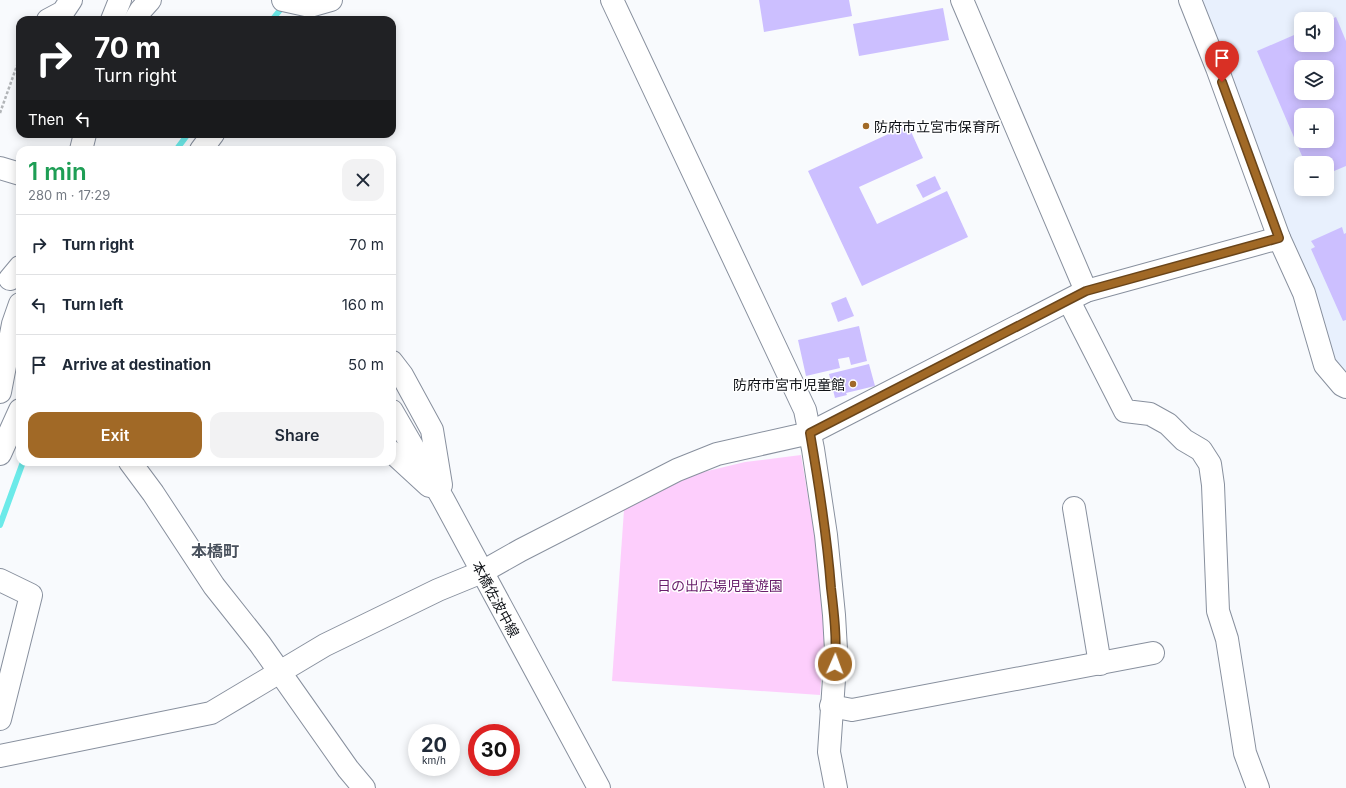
<!DOCTYPE html>
<meta charset="utf-8">
<style>
body{margin:0;font-family:Inter,"Noto Sans JP",sans-serif;background:#f2f2f3;color:#1f2937;height:100vh;display:flex;flex-direction:column;font-size:15px;white-space:nowrap}
*{box-sizing:border-box;margin:0}
p{font-size:13px;color:#747a83}
.icon{flex:none;width:22px;height:22px;fill:none;stroke:currentColor;stroke-width:2;stroke-linecap:round;stroke-linejoin:round}
.map{position:relative;flex:1;overflow:hidden}
.drawer{position:absolute;left:16px;top:146px;width:380px;height:320px;display:flex;flex-direction:column;background:#fff;border-radius:12px;box-shadow:0 2px 10px #0003}
.drawer>*{flex:none}
.top-card{position:absolute;left:16px;top:16px;width:380px;height:122px;border-radius:12px;box-shadow:0 2px 10px #0003;background:#202124;color:#fff;overflow:hidden}
.tools{position:absolute;left:1294px;top:12px;display:grid;gap:8px}
.tools a{display:grid;place-items:center;width:40px;height:40px;border-radius:8px;background:#fff;box-shadow:0 2px 10px #0003;font-size:20px}
.speed{position:absolute;left:408px;top:724px;display:flex;gap:8px;font-size:20px;font-weight:700;text-align:center}
.speed>*{display:grid;place-content:center;width:52px;height:52px;border-radius:50%;background:#fff;box-shadow:0 2px 10px #0003;line-height:1}
.speed small{font-size:10px;font-weight:400}
.speed .limit{border:6px solid #d22;background:#fff;color:#111}
.pin{position:absolute;display:grid;place-items:center;width:34px;height:34px;color:#fff;margin:-41px -17px;border-radius:50% 50% 50% 0;rotate:-45deg;box-shadow:0 0 4px #0007}
.pin .icon{rotate:45deg}
.me{position:absolute;width:44px;margin:-22px;rotate:2deg;stroke-linejoin:round;filter:drop-shadow(0 0 3px #0008)}
.turn{display:flex;align-items:center;gap:14px;height:84px;padding:0 12px;font-size:18px}
.turn .icon{width:52px;height:52px;stroke-width:2.5}
.turn b{display:block;font-size:28px;line-height:34px}
.then{display:flex;align-items:center;height:38px;padding:0 12px;background:#0003;gap:8px;font-size:15px}
.round{display:grid;place-items:center;flex:none;width:42px;height:42px;border-radius:12px;background:#f2f2f3}
.overview{display:flex;align-items:center;justify-content:space-between;height:68px;padding:0 12px}
h1{font-size:24px;font-weight:600;line-height:30px;color:#1e9e55}
.cta{display:flex;gap:8px;margin-top:auto;padding:8px 12px}
.cta a{flex:1;height:46px;border-radius:12px;background:#a16926;color:#fff;font-size:16px;font-weight:600;line-height:46px;text-align:center}
.cta a+a{background:#f2f2f3;color:#1f2937}
ul{padding:0;list-style:none}
li{display:flex;align-items:center;gap:12px;height:60px;padding:0 12px;border-top:1px solid #e0e1e3}
li div{flex:1}
li b{display:block;font-size:15px}
li em{font-style:normal}
.map>svg:first-child{display:block}
.built{fill:#e8f0fd;fill-rule:evenodd}
.green{fill:#fdcefc}
.lines{fill:none;stroke-linecap:round;stroke-linejoin:round}
.stream{stroke:#6ceae9;stroke-width:6}
.building{fill:#ccbfff;fill-rule:evenodd}
.minor-casing{stroke:#88909e;stroke-width:24}
.path{stroke:#b2b5b8;stroke-width:2.5;stroke-dasharray:3 2;stroke-linecap:butt}
.minor{stroke:#fff;stroke-width:22}
.route-casing{stroke:#694419;stroke-width:10}
.route{stroke:#a16926;stroke-width:7}
.poi-dot{fill:#a16926;stroke:#fff;stroke-width:1.5}
.labels{text-anchor:middle;dominant-baseline:central;stroke-width:3;stroke-linejoin:round;paint-order:stroke}
.poi-label{font-size:14px;fill:#101318;stroke:#fff;text-anchor:start}
.park-label{font-size:14px;fill:#6a206c;stroke:#fff}
.street-label{font-size:14px;fill:#101318;stroke:#fff}
.quarter-label{font-size:16px;font-weight:bold;fill:#49515d;stroke:#fff}
</style>
<div class="map">
<svg width="1346" height="788" viewBox="0 0 1346 788">
<rect width="100%" height="100%" fill="#f8fafd"/>
<path class="built" d="M 1198,0 L 1346,0 L 1346,376 L 1332,362 L 1313,293 ZM 1301,19 L 1327,19 L 1327,45 L 1301,45 ZM 1301,67 L 1327,67 L 1327,93 L 1301,93 ZM 1301,115 L 1327,115 L 1327,141 L 1301,141 ZM 1301,163 L 1327,163 L 1327,189 L 1301,189 Z"/>
<polygon class="green" points="801,455 818,556 825,629 820,695 612,681 624,510 695,474 745,462"/>
<g class="lines">
<g class="stream">
<polyline points="272,20 284,5"/>
<polyline points="176,150 188,134"/>
<polyline points="0,525 23,462"/>
</g>
</g>
<g class="building">
<polygon points="759,0 849,0 852,16 764,32"/>
<polygon points="943,8 949,40 859,56 853,24"/>
<path d="M 1336,17 L 1346,41 L 1346,166 L 1327,174 L 1327,163 L 1305,163 L 1257,51 L 1301,32 L 1301,45 L 1327,45 L 1327,21 ZM 1301,67 L 1327,67 L 1327,93 L 1301,93 ZM 1301,115 L 1327,115 L 1327,141 L 1301,141 Z"/>
<polygon points="908,125 923,158 859,187 877,224 947,191 968,237 862,286 808,171"/>
<polygon points="935,176 941,189 923,198 916,185"/>
<polygon points="1342,227 1344,234 1346,233 1346,320 1343,321 1311,249 1315,247 1311,241"/>
<polygon points="846,297 854,316 838,322 831,303"/>
<polygon points="859,326 867,361 851,365 849,357 838,359 840,368 806,376 798,340"/>
<polygon points="869,364 875,386 846,393 847,395 835,398 829,374"/>
</g>
<g class="lines">
<g class="minor-casing">
<g id="minor">
<polyline points="283,0 310,6 331,0"/>
<polyline points="612,0 805,410 813,449 826,535 834,615 836,650 829,752 836,788"/>
<polyline points="962,0 1086,291"/>
<polyline points="1190,0 1217,68 1279,238 1304,293 1325,365 1342,385 1346,387"/>
<polyline points="48,20 63,12 71,0"/>
<polyline points="112,20 120,0"/>
<polyline points="135,20 141,10 150,0"/>
<polyline points="81,150 85,134"/>
<polyline points="201,150 213,134"/>
<polyline points="0,168 20,174"/>
<polyline points="10,279 20,267"/>
<polyline points="1069,301 1125,411 1150,414 1168,424 1184,440 1201,450 1210,464 1213,485 1218,611 1227,639 1245,753 1258,788"/>
<polyline points="392,362 402,375 432,430 441,485"/>
<polyline points="0,392 13,324 20,304"/>
<polyline points="392,411 443,499 599,788"/>
<polyline points="392,452 429,486"/>
<polyline points="0,454 20,410"/>
<polyline points="130,462 153,493 214,586 260,644 348,769 364,788"/>
<polyline points="1074,508 1100,664"/>
<polyline points="0,580 31,595 0,719"/>
<polyline points="831,706 852,710 1153,653"/>
<polyline points="0,756 211,713 325,645 438,590 482,572 521,550 677,470 717,454 810,433 1086,291 1279,238"/>
</g>
</g>
<polyline class="path" points="0,113 20,57"/>
<use href="#minor" class="minor"/>
</g>
<g class="lines">
<g class="route-casing">
<path id="route" d="M 835,664 C 837,639 834,613 831,588 C 827,536 819,485 810,433 L 1086,291 L 1279,238 L 1222,82"/>
</g>
<use href="#route" class="route"/>
</g>
<g class="poi-dot">
<circle cx="866" cy="126" r="4"/>
<circle cx="853" cy="384" r="4"/>
</g>
<g class="labels">
<g class="poi-label">
<text x="874" y="126">防府市立宮市保育所</text>
<text x="845" y="384" text-anchor="end">防府市宮市児童館</text>
</g>
<g class="park-label">
<text x="720" y="585">日の出広場児童遊園</text>
</g>
<g class="street-label">
<text transform="translate(496 599) rotate(62)">本橋佐波中線</text>
</g>
<g class="quarter-label">
<text x="215" y="551">本橋町</text>
</g>
</g>
</svg>
<div class="tools">
<a><svg class="icon" aria-label="sound" viewBox="0 0 24 24"><path d="M4 9h4l5-4v14l-5-4H4zM17 9q2 3 0 6"/></svg></a>
<a><svg class="icon" aria-label="layers" viewBox="0 0 24 24"><path d="M12 4l9 5-9 5-9-5zM3 14l9 5 9-5"/></svg></a>
<a>+</a>
<a>−</a>
</div>
<div class="speed"><div>20<small>km/h</small></div><div class="limit">30</div></div>
<div class="pin" style="left:1222px;top:82px;background:#d93025"><svg class="icon" aria-label="arrive" viewBox="0 0 24 24"><path d="M6 21V4h12l-3 4 3 4H6"/></svg></div>
<svg class="me" style="left:835px;top:664px" viewBox="-20 -20 40 40"><circle r="17" fill="#a16926" stroke="#fff" stroke-width="3"/><path d="M0-11L8 9 0 5-8 9z" fill="#fff"/></svg>
<div class="top-card">
<div class="turn"><svg class="icon" aria-label="right" viewBox="0 0 24 24"><path d="M7 20v-9h11M14 6l5 5-5 5"/></svg><div><b>70 m</b>Turn right</div></div>
<div class="then">Then<svg class="icon" aria-label="left" viewBox="0 0 24 24"><path d="M17 20v-9H6M10 6l-5 5 5 5"/></svg></div>
</div>
<section class="drawer">
<div class="overview"><div><h1>1 min</h1><p>280 m · 17:29</p></div><a class="round"><svg class="icon" aria-label="close" viewBox="0 0 24 24"><path d="M6 6l12 12M18 6L6 18"/></svg></a></div>
<ul>
<li><svg class="icon" aria-label="right" viewBox="0 0 24 24"><path d="M7 20v-9h11M14 6l5 5-5 5"/></svg><div><b>Turn right</b></div><em>70 m</em></li>
<li><svg class="icon" aria-label="left" viewBox="0 0 24 24"><path d="M17 20v-9H6M10 6l-5 5 5 5"/></svg><div><b>Turn left</b></div><em>160 m</em></li>
<li><svg class="icon" aria-label="arrive" viewBox="0 0 24 24"><path d="M6 21V4h12l-3 4 3 4H6"/></svg><div><b>Arrive at destination</b></div><em>50 m</em></li>
</ul>
<div class="cta"><a>Exit</a><a>Share</a></div>
</section>
</div>
